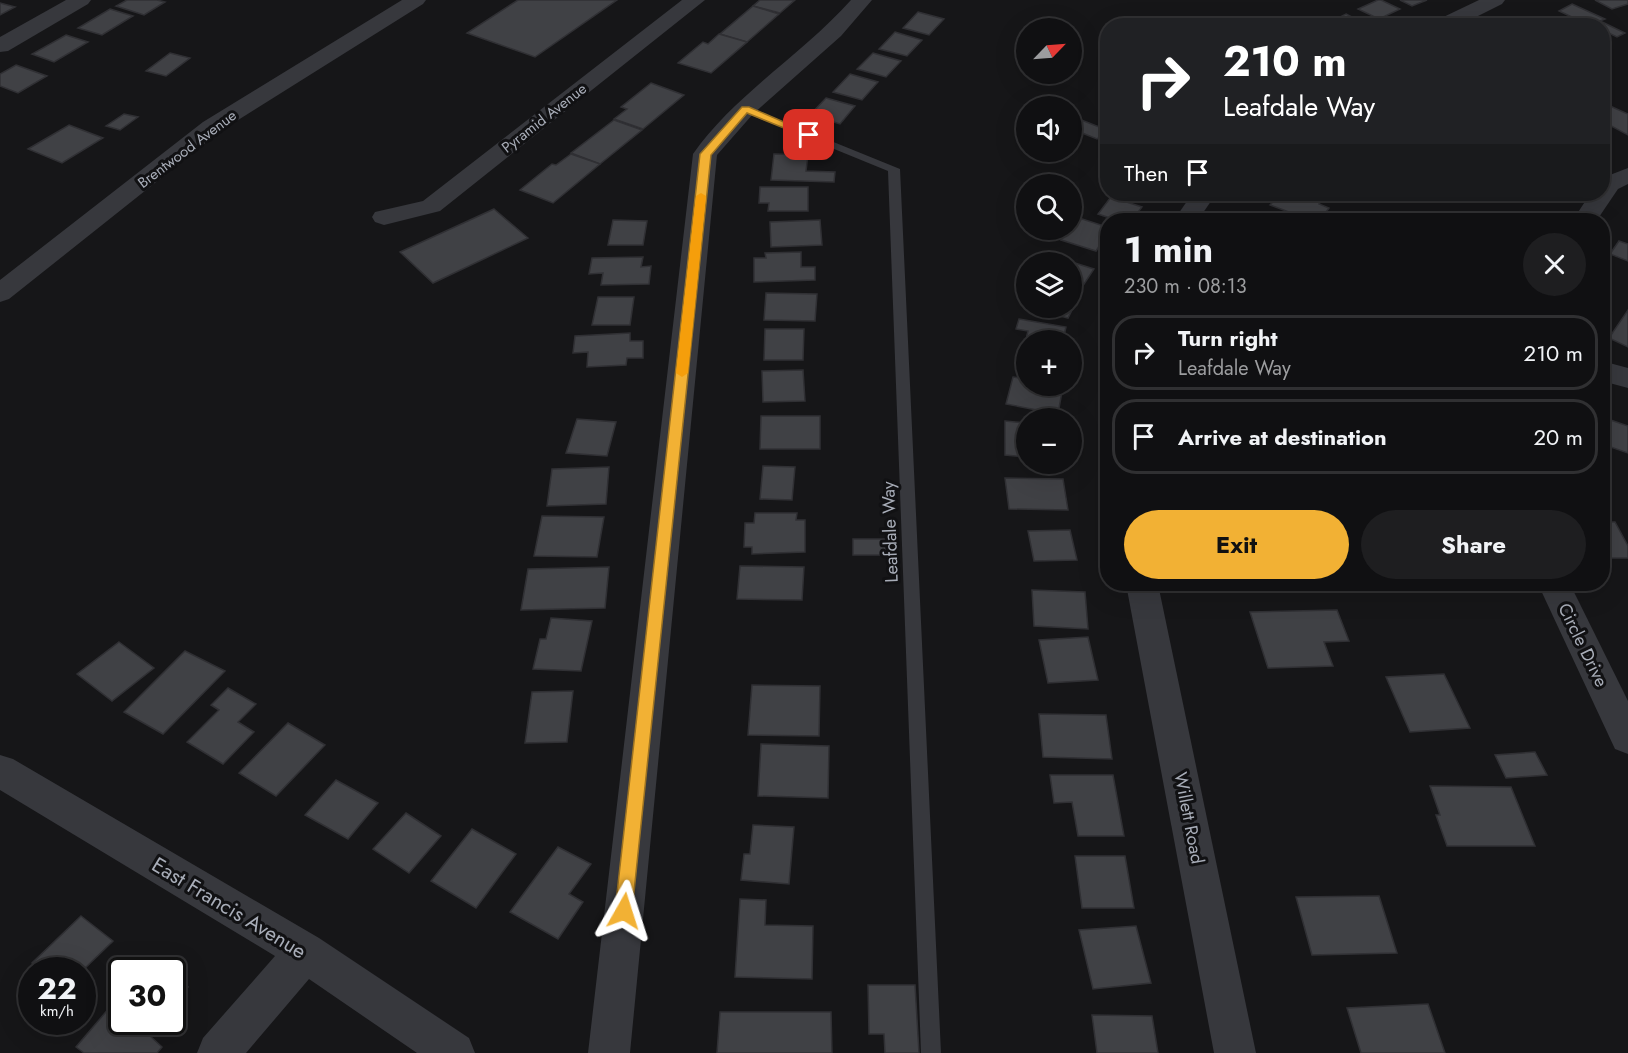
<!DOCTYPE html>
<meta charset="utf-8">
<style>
body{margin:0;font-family:Jost,sans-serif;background:#1e1e20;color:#f1f3f6;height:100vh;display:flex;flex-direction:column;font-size:22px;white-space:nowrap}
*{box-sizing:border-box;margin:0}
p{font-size:20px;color:#9c9d9f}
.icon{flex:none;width:33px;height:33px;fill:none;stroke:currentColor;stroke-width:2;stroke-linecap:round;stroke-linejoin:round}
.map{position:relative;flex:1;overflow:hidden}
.side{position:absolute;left:1100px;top:213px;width:510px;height:378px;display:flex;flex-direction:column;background:#101012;border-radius:24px;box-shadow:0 6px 24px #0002,0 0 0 2px #303032}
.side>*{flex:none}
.hud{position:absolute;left:1100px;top:18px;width:510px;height:183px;border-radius:24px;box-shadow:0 6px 24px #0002,0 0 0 2px #303032;background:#202124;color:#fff;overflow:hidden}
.needle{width:39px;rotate:65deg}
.tools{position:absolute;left:1016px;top:18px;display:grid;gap:12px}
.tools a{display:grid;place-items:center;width:66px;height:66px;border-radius:50%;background:#101012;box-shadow:0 6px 24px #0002,0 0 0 2px #303032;font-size:30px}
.speed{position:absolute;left:18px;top:957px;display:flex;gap:12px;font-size:30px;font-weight:700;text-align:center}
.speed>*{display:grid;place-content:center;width:78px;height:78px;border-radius:50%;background:#101012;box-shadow:0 6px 24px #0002,0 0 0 2px #303032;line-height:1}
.speed small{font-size:15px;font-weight:400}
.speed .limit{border:3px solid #111;border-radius:9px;background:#fff;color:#111}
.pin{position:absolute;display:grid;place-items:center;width:51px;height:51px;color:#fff;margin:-26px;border-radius:12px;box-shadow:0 3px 9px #0006}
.me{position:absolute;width:66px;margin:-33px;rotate:6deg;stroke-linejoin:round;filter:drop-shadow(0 0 4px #0008)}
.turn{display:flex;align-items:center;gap:21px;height:126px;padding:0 24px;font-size:27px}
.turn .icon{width:78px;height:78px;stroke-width:2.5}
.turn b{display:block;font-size:42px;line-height:51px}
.then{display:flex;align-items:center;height:57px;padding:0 24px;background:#0003;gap:12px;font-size:22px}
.round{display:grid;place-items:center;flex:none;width:63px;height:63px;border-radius:32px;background:#1e1e20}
.summary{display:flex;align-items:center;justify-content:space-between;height:102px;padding:0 24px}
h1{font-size:36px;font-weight:700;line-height:45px}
.primary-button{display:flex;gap:12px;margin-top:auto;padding:12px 24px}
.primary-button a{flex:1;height:69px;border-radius:36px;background:#f2b134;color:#111;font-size:24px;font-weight:700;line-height:69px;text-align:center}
.primary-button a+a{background:#1e1e20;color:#f1f3f6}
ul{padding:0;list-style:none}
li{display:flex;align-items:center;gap:18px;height:75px;margin:0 12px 9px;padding:0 12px;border:3px solid #303032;border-radius:24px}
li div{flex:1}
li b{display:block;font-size:22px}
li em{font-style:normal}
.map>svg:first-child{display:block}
.building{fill:#404145;stroke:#303034;stroke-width:1.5}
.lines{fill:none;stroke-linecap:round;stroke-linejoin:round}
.service{fill:#37383d;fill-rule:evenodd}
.minor{fill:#37383d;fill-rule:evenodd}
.route{fill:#f2b134;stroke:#9d7322;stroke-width:1.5}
.slow{fill:#f59e0b}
.labels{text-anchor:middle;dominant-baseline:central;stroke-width:6;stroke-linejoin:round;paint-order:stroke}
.far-street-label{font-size:15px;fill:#a8adb8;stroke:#111113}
.street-label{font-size:18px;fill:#a8adb8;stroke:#111113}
.near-street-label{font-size:21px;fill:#a8adb8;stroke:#111113}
</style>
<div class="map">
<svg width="1628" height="1053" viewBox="0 0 1628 1053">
<rect width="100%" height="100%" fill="#161618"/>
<g class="building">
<polygon points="127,0 157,0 165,2 144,15 116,6"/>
<polygon points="518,0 617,0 535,57 467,33"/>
<polygon points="760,0 795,0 780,13 753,6"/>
<polygon points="1378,0 1381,0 1400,9 1379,19 1358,9"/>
<polygon points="1400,0 1427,0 1412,6"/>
<polygon points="1595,0 1628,0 1628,4 1612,9"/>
<polygon points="0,3 15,7 0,15"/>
<polygon points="1572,4 1605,19 1600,21 1625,33 1617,37 1602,30 1602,26 1591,26 1559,11"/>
<polygon points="753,6 779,14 747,42 720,34"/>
<polygon points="110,9 133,16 102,35 78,28"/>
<polygon points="918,12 944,19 929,35 903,28"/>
<polygon points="1346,14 1367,25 1326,24"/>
<polygon points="895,32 922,40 907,56 879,49"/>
<polygon points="719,34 747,42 711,73 678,63 703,42 708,44"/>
<polygon points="66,35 88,42 54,62 32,54"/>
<polygon points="170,53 190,58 166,76 146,71"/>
<polygon points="873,53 901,61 886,77 857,69"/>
<polygon points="16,65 47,76 18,93 0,86 0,74"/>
<polygon points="850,74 878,82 862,100 833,92"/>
<polygon points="651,83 684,95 643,129 614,119 627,109 621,107"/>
<polygon points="826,98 855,106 840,124 810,115"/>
<polygon points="1610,106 1628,114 1628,135 1602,121 1602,110"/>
<polygon points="124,114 138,117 120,130 106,126"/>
<polygon points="1071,116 1107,130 1097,139 1082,133 1075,140 1071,138"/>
<polygon points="614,120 642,130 600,164 571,153"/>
<polygon points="69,125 103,138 62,163 28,149"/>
<polygon points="571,154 600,164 553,203 520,190 552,164 556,165"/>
<polygon points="774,154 808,155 806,171 835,172 834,182 771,180"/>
<polygon points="760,187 808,187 808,211 768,211 769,203 759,203"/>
<polygon points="1280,194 1312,194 1323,198 1319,204 1329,208 1321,219 1308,214 1305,218 1270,205"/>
<polygon points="1531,194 1561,194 1550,202"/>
<polygon points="1111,197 1142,207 1132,220 1116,220 1098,214"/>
<polygon points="494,209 528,238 433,283 400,252"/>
<polygon points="1265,214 1288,220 1262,220"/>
<polygon points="1076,217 1107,227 1107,234 1096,251 1061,240 1068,230 1071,230 1071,225"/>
<polygon points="613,220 647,221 643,245 608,245"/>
<polygon points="820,220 822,245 771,247 770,222"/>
<polygon points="1619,241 1628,244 1628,261 1610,254"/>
<polygon points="801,252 801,267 815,267 815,280 754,282 754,258 766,258 765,253"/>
<polygon points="1049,255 1094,269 1084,284 1071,280 1071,262 1044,262"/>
<polygon points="643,257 641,267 651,266 649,284 601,285 603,273 589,274 592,258"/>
<polygon points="766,293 817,294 815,321 764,320"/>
<polygon points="1071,294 1079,296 1068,318 1031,308 1071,308"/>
<polygon points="598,297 634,297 630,325 592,325"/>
<polygon points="1628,310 1628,347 1609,338"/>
<polygon points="1019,319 1066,327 1063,340 1026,340 1026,357 1022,356 1028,331 1016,329"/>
<polygon points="765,329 804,329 803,360 764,360"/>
<polygon points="630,333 630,341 643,341 643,358 627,358 626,365 587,367 588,352 573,353 575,336"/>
<polygon points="803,370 805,401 763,402 762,371"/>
<polygon points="1013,377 1026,379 1026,386 1063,386 1058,414 1006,404"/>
<polygon points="761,416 820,416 820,449 760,449"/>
<polygon points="1602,417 1628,426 1628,453 1602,444"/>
<polygon points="577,419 616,422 607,456 566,453"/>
<polygon points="1005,421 1026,423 1026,457 1005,455"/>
<polygon points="763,466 795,467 792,500 760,499"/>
<polygon points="609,467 606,504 547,506 552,469"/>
<polygon points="1005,478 1063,479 1068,510 1009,509"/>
<polygon points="755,513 797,513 796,520 805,520 805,552 752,554 752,547 744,547 745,523 754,523"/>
<polygon points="542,516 604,517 597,557 534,556"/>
<polygon points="1602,522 1615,522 1628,546 1628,558 1602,558"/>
<polygon points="1070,530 1077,560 1034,561 1028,531"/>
<polygon points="853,539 886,539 887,555 853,555"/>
<polygon points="740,566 804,567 802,600 737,599"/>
<polygon points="609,567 605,608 521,610 528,569"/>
<polygon points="1239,584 1310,584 1311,587 1240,587"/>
<polygon points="1032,590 1085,592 1088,629 1034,626"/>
<polygon points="1337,610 1349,641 1324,642 1333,666 1268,668 1250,612"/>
<polygon points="551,618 592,621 581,671 533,669 540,639 546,639"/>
<polygon points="1088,637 1098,680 1048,683 1039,640"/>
<polygon points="119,642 154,668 112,701 77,674"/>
<polygon points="185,651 225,671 163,734 124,712"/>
<polygon points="1444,674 1470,728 1410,732 1386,677"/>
<polygon points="752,685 820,686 819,736 748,735"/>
<polygon points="228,688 256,704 238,722 254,732 223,764 187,742 219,710 211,705"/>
<polygon points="573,691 567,742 525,743 532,692"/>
<polygon points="1039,714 1106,715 1112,759 1043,757"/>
<polygon points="288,723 325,745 276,796 239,773"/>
<polygon points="761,744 829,746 828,798 758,796"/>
<polygon points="1535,752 1547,775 1506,778 1495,755"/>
<polygon points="1050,775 1113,775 1124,836 1078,836 1072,802 1054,803"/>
<polygon points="336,780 378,803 348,839 305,815"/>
<polygon points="1430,786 1511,787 1535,846 1447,846 1436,815 1440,815"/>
<polygon points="406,813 441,836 409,873 373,849"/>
<polygon points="753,825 794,827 789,884 741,880 744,854 750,854"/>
<polygon points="472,829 516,854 476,908 431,881"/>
<polygon points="558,847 591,864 569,894 583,902 558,939 510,912"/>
<polygon points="1075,856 1125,856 1134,908 1082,908"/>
<polygon points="1379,896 1397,953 1312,955 1296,897"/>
<polygon points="740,899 766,900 765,925 813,926 812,979 735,977"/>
<polygon points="81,916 113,941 82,971 41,970 32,963"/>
<polygon points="1136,926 1151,983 1093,989 1079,930"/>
<polygon points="147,962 162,970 140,970"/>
<polygon points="172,977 188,987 172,1006"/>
<polygon points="868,985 915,985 919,1053 885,1053 884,1034 869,1034"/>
<polygon points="122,993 122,1022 160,1022 149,1035 162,1047 157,1053 84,1053 76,1047"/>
<polygon points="1428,1004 1445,1053 1361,1053 1347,1008"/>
<polygon points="720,1012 831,1012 832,1053 717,1053"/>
<polygon points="1092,1015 1152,1016 1158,1053 1097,1053"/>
</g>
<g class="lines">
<polygon class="service" points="745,106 900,169 941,1053 921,1053 888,171 741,111 740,109"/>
<g class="minor">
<polygon points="66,0 91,0 88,4 8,51 0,52 0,37"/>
<polygon points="402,0 426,0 423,4 219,132 9,299 0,302 0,280 203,122"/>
<polygon points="682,0 705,0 440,211 384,225 375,222 372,217 375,212 423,201"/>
<path d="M 851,0 L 872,0 L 841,36 L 753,114 L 717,155 L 630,1053 L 588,1053 L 693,154 C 734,95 803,54 851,0 Z"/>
<polygon points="1479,0 1505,0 1502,4 1458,26 1430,26 1433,22"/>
<polygon points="1628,168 1628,184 1618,189 1597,220 1573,220 1590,194 1602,194 1602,178"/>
<polygon points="1192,194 1216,194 1198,220 1174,220"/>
<polygon points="1602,361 1628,368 1628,388 1602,381"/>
<polygon points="1126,584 1158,584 1256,1053 1214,1053"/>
<polygon points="1538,584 1570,584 1628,701 1628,754 1615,749"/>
<polygon points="0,755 13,759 319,938 469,1038 475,1053 417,1053 309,979 246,1053 197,1053 203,1038 275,956 0,790"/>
</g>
</g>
<polygon class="route" points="742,107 749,107 814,135 806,137 747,113 711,155 632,911 630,917 624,919 618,917 615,911 700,154"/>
<polygon class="slow" points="701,193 706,196 688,373 682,377 676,373 696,196"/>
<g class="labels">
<g class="far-street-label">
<text transform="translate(544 118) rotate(-38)">Pyramid Avenue</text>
<text transform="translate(187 149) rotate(-37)">Brentwood Avenue</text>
</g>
<g class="street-label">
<text transform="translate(890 532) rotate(-92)">Leafdale Way</text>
<text transform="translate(1583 645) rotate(64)">Circle Drive</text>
<text transform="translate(1189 818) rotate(79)">Willett Road</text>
</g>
<g class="near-street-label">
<text transform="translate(229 908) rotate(31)">East Francis Avenue</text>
</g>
</g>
</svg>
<div class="tools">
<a><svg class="needle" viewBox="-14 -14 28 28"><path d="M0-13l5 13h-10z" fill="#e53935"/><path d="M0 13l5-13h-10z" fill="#9c9d9f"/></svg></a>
<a><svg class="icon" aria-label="sound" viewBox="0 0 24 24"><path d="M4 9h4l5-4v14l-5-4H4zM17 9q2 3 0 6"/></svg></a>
<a><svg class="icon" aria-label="search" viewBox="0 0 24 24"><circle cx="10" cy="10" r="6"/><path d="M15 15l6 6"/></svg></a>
<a><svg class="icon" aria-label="layers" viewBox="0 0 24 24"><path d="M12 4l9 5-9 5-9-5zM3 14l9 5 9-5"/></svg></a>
<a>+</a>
<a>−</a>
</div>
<div class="speed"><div>22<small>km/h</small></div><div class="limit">30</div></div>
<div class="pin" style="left:809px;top:135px;background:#d93025"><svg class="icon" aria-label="arrive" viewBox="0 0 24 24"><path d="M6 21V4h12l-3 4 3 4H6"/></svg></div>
<svg class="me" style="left:624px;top:911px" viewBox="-20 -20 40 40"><path d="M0-17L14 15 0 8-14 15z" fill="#f2b134" stroke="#fff" stroke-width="4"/></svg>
<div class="hud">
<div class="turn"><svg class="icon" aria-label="right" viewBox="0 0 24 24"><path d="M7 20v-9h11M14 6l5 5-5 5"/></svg><div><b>210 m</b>Leafdale Way</div></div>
<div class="then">Then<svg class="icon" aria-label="arrive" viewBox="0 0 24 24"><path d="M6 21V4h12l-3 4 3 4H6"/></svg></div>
</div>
<section class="side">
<div class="summary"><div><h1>1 min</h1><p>230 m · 08:13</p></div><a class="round"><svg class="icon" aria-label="close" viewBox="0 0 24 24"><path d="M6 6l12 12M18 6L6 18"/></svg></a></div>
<ul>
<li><svg class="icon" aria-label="right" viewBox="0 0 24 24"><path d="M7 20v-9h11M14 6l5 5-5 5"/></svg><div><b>Turn right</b><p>Leafdale Way</p></div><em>210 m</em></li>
<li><svg class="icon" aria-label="arrive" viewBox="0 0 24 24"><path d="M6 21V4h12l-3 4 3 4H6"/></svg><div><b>Arrive at destination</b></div><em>20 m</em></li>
</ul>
<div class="primary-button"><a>Exit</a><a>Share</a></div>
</section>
</div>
